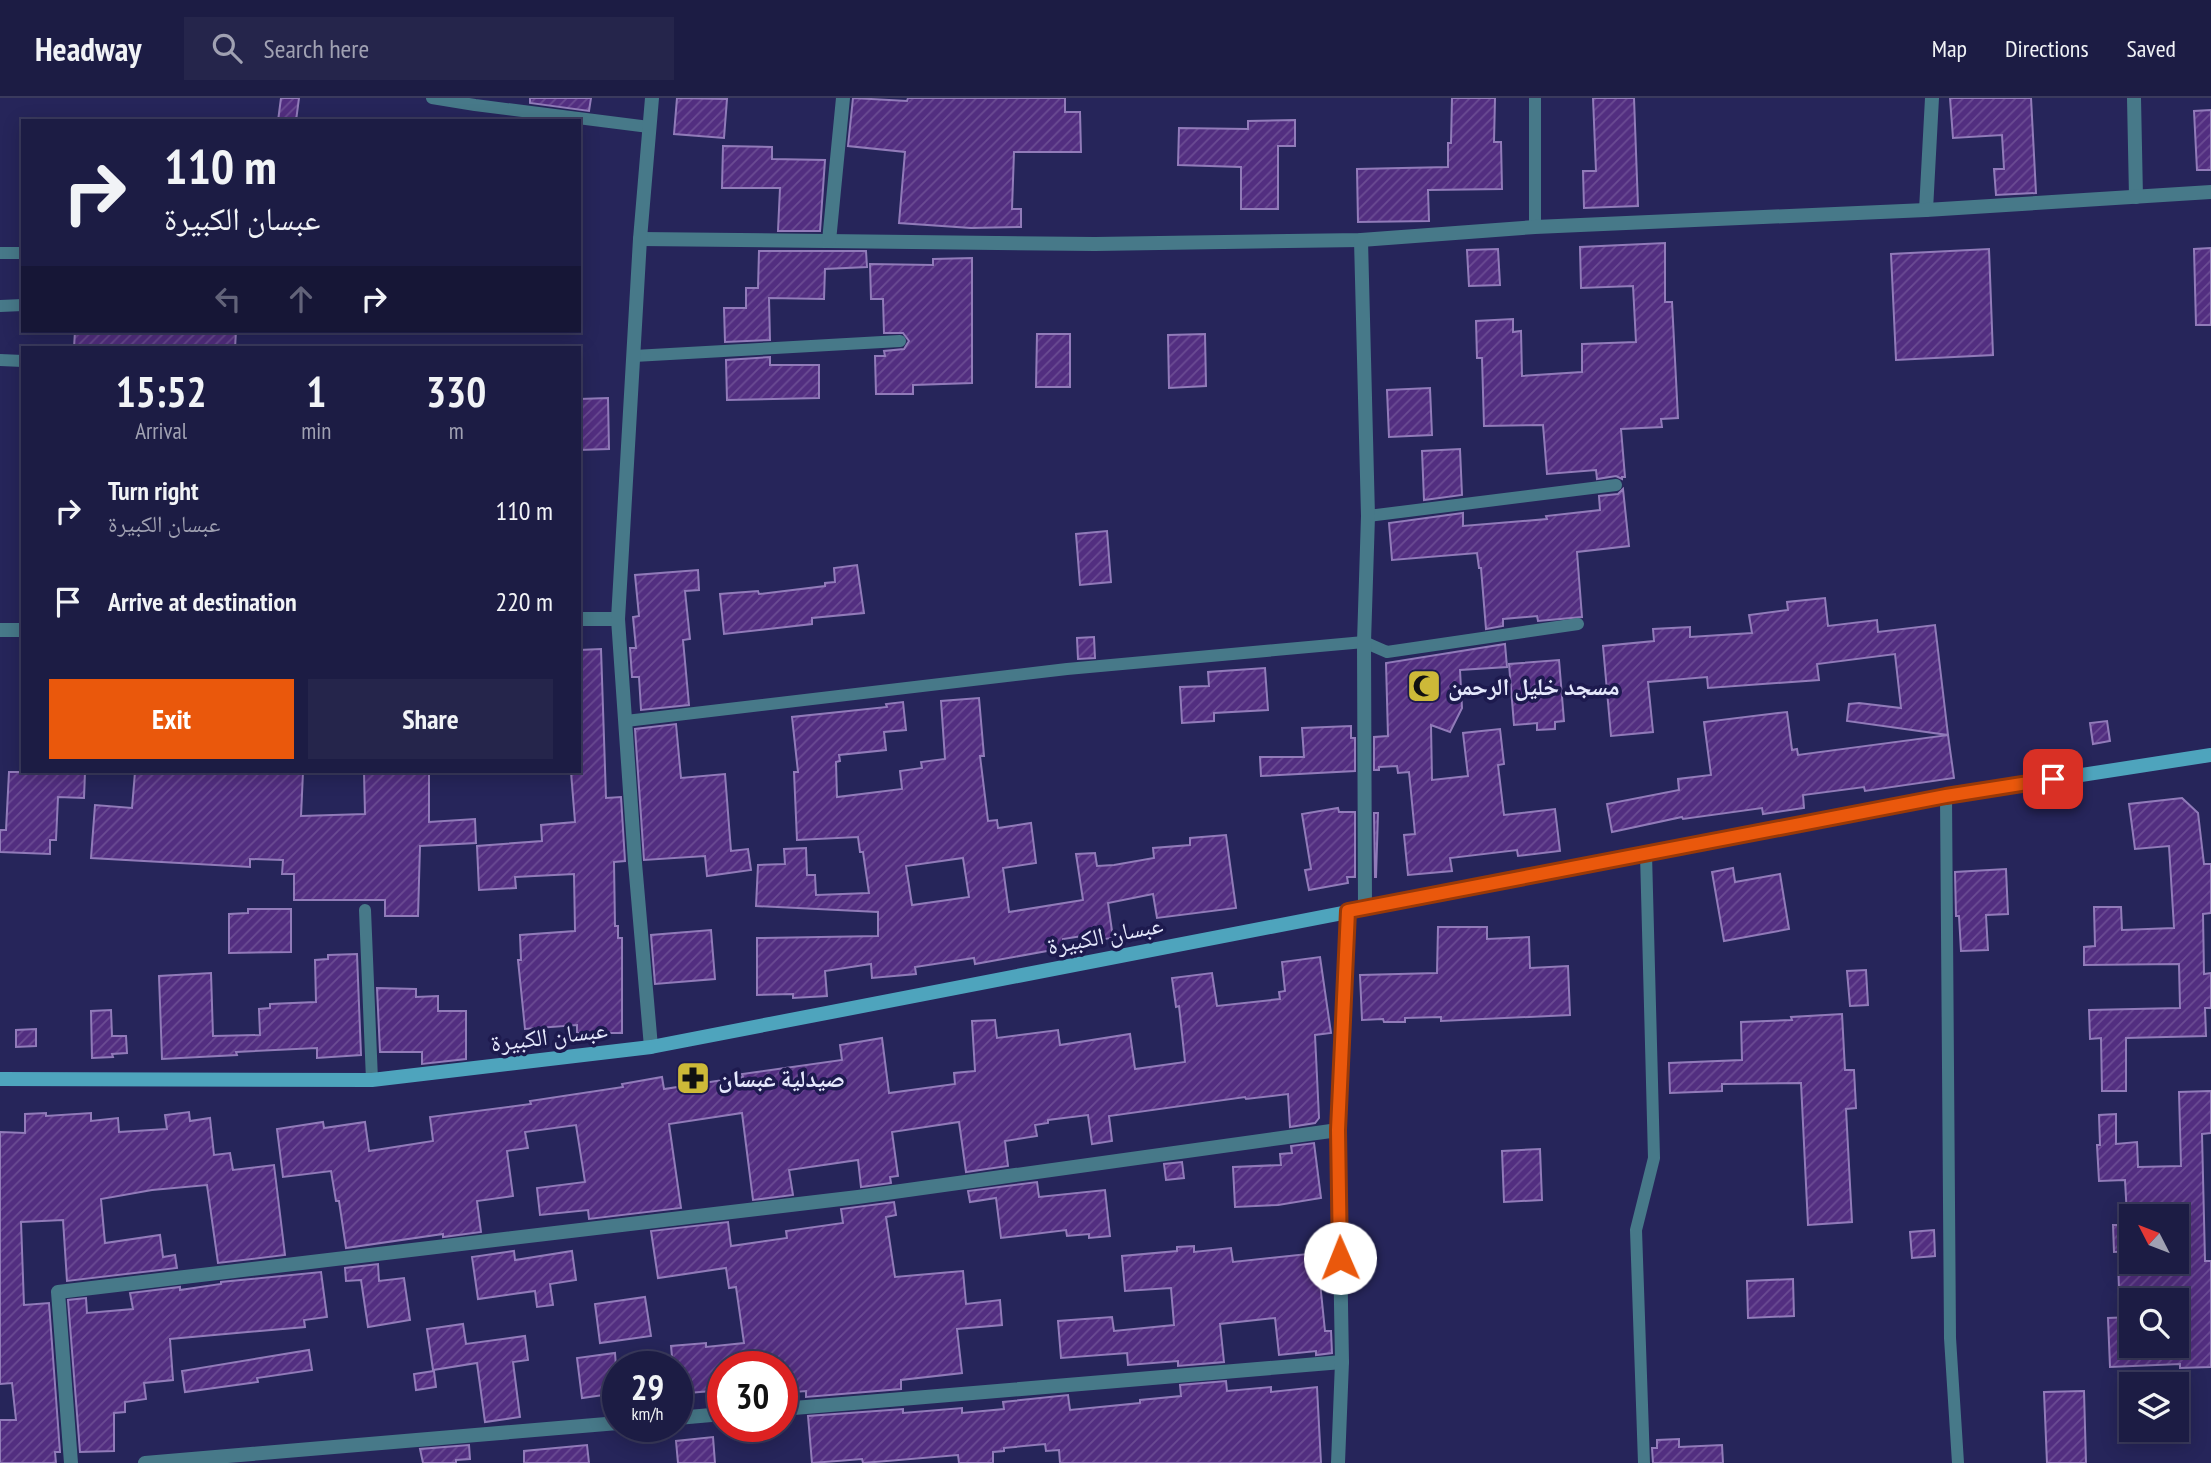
<!DOCTYPE html>
<meta charset="utf-8">
<style>
body{margin:0;font-family:"PT Sans Narrow","Noto Naskh Arabic",sans-serif;background:#25254b;color:#f1f3f6;height:100vh;display:flex;flex-direction:column;font-size:26px;white-space:nowrap}
*{box-sizing:border-box;margin:0}
p{font-size:23px;color:#a0a1b2}
.icon{flex:none;width:38px;height:38px;fill:none;stroke:currentColor;stroke-width:2;stroke-linecap:round;stroke-linejoin:round}
.map{position:relative;flex:1;overflow:hidden}
.panel{position:absolute;left:21px;top:248px;width:560px;height:427px;display:flex;flex-direction:column;background:#1c1c44;border-radius:0px;box-shadow:0 4px 18px #0003,0 0 0 2px #3a3a5d}
.panel>*{flex:none}
.hud{position:absolute;left:21px;top:21px;width:560px;height:214px;border-radius:0px;box-shadow:0 4px 18px #0003,0 0 0 2px #3a3a5d;background:#1c1c44;color:#f1f3f6;overflow:hidden}
.needle{width:46px;rotate:312deg}
.tools{position:absolute;left:2119px;top:1106px;display:grid;gap:14px}
.tools a{display:grid;place-items:center;width:70px;height:70px;border-radius:0px;background:#1c1c44;box-shadow:0 4px 18px #0003,0 0 0 2px #3a3a5d;font-size:35px}
.speed{position:absolute;left:602px;top:1253px;display:flex;gap:14px;font-size:35px;font-weight:700;text-align:center}
.speed>*{display:grid;place-content:center;width:91px;height:91px;border-radius:50%;background:#1c1c44;box-shadow:0 4px 18px #0003,0 0 0 2px #3a3a5d;line-height:1}
.speed small{font-size:18px;font-weight:400}
.speed .limit{border:10px solid #d22;background:#fff;color:#111}
.pin{position:absolute;display:grid;place-items:center;width:60px;height:60px;color:#fff;margin:-30px;border-radius:14px;box-shadow:0 4px 10px #0006}
.me{position:absolute;width:77px;margin:-38px;rotate:359deg;stroke-linejoin:round;filter:drop-shadow(0 0 5px #0008)}
.turn{display:flex;align-items:center;gap:24px;height:147px;padding:0 28px;font-size:32px}
.turn .icon{width:91px;height:91px;stroke-width:2.5}
.turn b{display:block;font-size:49px;line-height:60px}
.lanes{display:flex;align-items:center;height:66px;padding:0 28px;background:#0003;justify-content:center;gap:35px;direction:ltr}
.lanes .off{opacity:.35}
.eta{display:flex;justify-content:space-evenly;align-items:center;height:119px;text-align:center}
.eta b{font-size:42px;font-weight:700;line-height:49px}
.action{display:flex;gap:14px;margin-top:auto;padding:14px 28px}
.action a{flex:1;height:80px;border-radius:0px;background:#ea580c;color:#fff;font-size:28px;font-weight:700;line-height:80px;text-align:center}
.action a+a{background:#25254b;color:#f1f3f6}
ul{padding:0;list-style:none}
li{display:flex;align-items:center;gap:21px;height:91px;padding:0 28px}
li div{flex:1}
li b{display:block;font-size:26px}
li em{font-style:normal}
header{display:flex;align-items:center;gap:42px;box-sizing:border-box;height:98px;padding:0 35px;background:#1c1c44;border-bottom:2px solid #3a3a5d}
header strong{font-size:33px}
nav{display:flex;gap:38px;margin-inline-start:auto;font-size:24px}
.search{width:490px;height:63px;background:#25254b;display:flex;align-items:center;gap:18px;box-sizing:border-box;padding:0 24px;border-radius:0px;color:#a0a1b2;font-size:26px}
.map>svg:first-child{display:block}
.building{fill:url(#building-hatch);stroke:#917bb9;stroke-width:2;fill-rule:evenodd}
.lines{fill:none;stroke-linecap:round;stroke-linejoin:round}
.service{stroke:#477989;stroke-width:12}
.minor{stroke:#477989;stroke-width:14}
.secondary{stroke:#4ea4bd;stroke-width:14}
.route-casing{stroke:#983908;stroke-width:18}
.route{stroke:#ea580c;stroke-width:12}
.labels{text-anchor:middle;dominant-baseline:central;stroke-width:7;stroke-linejoin:round;paint-order:stroke}
.poi-label{font-size:24px;font-weight:bold;fill:#e4e7fb;stroke:#1d1a4e;text-anchor:start}
.street-label{font-size:24px;fill:#e4e7fb;stroke:#1d1a4e}
</style>
<header>
<strong>Headway</strong>
<div class="search"><svg class="icon" aria-label="search" viewBox="0 0 24 24"><circle cx="10" cy="10" r="6"/><path d="M15 15l6 6"/></svg>Search here</div>
<nav><a>Map</a><a>Directions</a><a>Saved</a></nav>
</header>
<div class="map">
<svg width="2211" height="1365" viewBox="0 0 2211 1365">
<defs>
<pattern id="building-hatch" width="6" height="6" patternUnits="userSpaceOnUse" patternTransform="scale(1.75)"><rect width="6" height="6" fill="#522e80"/><path d="M-1 1l2-2M0 6l6-6M5 7l2-2" fill="none" stroke="#6b4c93"/></pattern>
</defs>
<rect width="100%" height="100%" fill="#26255a"/>
<g class="building">
<polygon points="281,0 299,0 296,23 278,23"/>
<polygon points="530,0 591,0 589,13 530,5"/>
<polygon points="677,0 727,1 724,40 674,36"/>
<polygon points="853,0 907,3 908,0 1065,0 1065,14 1080,14 1081,54 1014,54 1012,111 1021,111 1021,129 971,130 899,125 905,54 848,48"/>
<polygon points="1452,0 1495,0 1494,44 1501,44 1502,91 1428,92 1429,123 1358,124 1357,71 1448,69 1448,45 1451,45"/>
<polygon points="1593,0 1634,0 1638,108 1584,110 1583,73 1596,73"/>
<polygon points="1950,0 2031,0 2036,95 1996,97 1994,71 2004,71 2002,37 1953,40"/>
<polygon points="2211,12 2211,72 2197,72 2194,13"/>
<polygon points="1295,22 1295,48 1278,48 1278,111 1241,111 1241,69 1178,67 1179,30 1248,31 1248,23"/>
<polygon points="723,48 772,49 772,61 825,62 820,133 778,133 780,90 722,90"/>
<polygon points="1665,145 1665,204 1672,204 1678,320 1661,321 1662,329 1621,331 1625,379 1622,379 1622,381 1616,378 1597,381 1596,372 1547,376 1543,327 1484,328 1482,260 1477,260 1476,223 1513,221 1513,234 1521,233 1522,278 1582,274 1582,246 1636,244 1633,188 1581,190 1580,149"/>
<polygon points="2211,150 2211,227 2196,227 2194,151"/>
<polygon points="1498,151 1500,187 1469,188 1467,152"/>
<polygon points="1989,151 1993,257 1896,262 1891,156"/>
<polygon points="759,153 866,153 867,169 825,171 824,201 769,200 770,242 725,244 724,210 746,210 746,190 758,190"/>
<polygon points="972,160 972,285 913,287 913,296 876,296 875,258 885,258 884,253 904,251 909,243 903,235 884,235 883,201 871,201 870,166 933,167 933,161"/>
<polygon points="75,233 236,233 235,250 74,250"/>
<polygon points="1037,236 1070,236 1070,289 1036,289"/>
<polygon points="1205,236 1206,288 1169,290 1168,237"/>
<polygon points="770,259 770,267 819,267 819,300 727,302 726,262"/>
<polygon points="1430,290 1432,337 1389,339 1387,292"/>
<polygon points="608,300 609,351 579,352 579,301"/>
<polygon points="1460,351 1462,397 1424,402 1422,353"/>
<polygon points="1623,391 1629,448 1577,454 1582,519 1538,523 1537,518 1503,521 1503,528 1486,531 1481,470 1479,470 1477,455 1392,462 1389,425 1463,415 1463,428 1547,421 1546,418 1600,412 1599,398 1618,396"/>
<polygon points="1107,433 1111,484 1080,487 1076,436"/>
<polygon points="857,467 864,515 812,520 812,526 724,536 720,496 758,493 759,496 825,488 825,485 835,484 834,470"/>
<polygon points="698,472 699,492 685,493 690,541 683,542 689,607 641,612 639,579 632,579 630,550 636,550 633,519 639,518 635,477"/>
<polygon points="1825,500 1828,528 1877,522 1878,534 1935,527 1948,637 1847,623 1849,606 1859,605 1901,610 1895,556 1817,566 1819,582 1708,590 1707,579 1648,584 1653,634 1611,638 1603,548 1654,543 1653,531 1690,529 1690,539 1752,535 1749,517 1788,512 1787,504"/>
<polygon points="1094,539 1095,560 1078,561 1077,540"/>
<polygon points="1505,546 1507,569 1460,572 1462,610 1450,634 1431,627 1432,682 1468,678 1463,635 1500,631 1504,666 1498,667 1504,717 1555,711 1560,753 1518,758 1517,752 1450,760 1452,773 1408,777 1404,737 1415,736 1409,674 1398,675 1397,668 1379,669 1379,672 1374,672 1374,639 1388,638 1386,565"/>
<polygon points="601,551 606,700 621,699 625,763 614,764 615,828 618,828 618,840 622,840 622,935 577,935 577,927 525,931 518,862 521,862 520,837 575,833 574,776 515,779 516,790 479,792 477,748 542,743 541,727 575,724 571,674 579,674 579,552"/>
<polygon points="1559,562 1564,623 1555,624 1555,631 1537,632 1537,625 1514,627 1509,566"/>
<polygon points="1265,570 1268,612 1214,615 1214,623 1182,625 1180,589 1209,588 1208,574"/>
<path d="M 979,600 L 984,658 L 980,658 L 988,723 L 997,722 L 998,730 L 1031,725 L 1036,765 L 1003,770 L 1009,814 L 1083,802 L 1076,756 L 1095,755 L 1097,768 L 1114,767 L 1154,760 L 1153,750 L 1190,747 L 1190,740 L 1226,737 L 1236,810 L 1157,820 L 1153,796 L 1108,805 L 1113,840 L 1096,842 L 1095,836 L 1063,841 L 1064,850 L 975,866 L 974,860 L 915,869 L 916,876 L 872,880 L 871,866 L 825,873 L 827,898 L 793,900 L 793,896 L 757,897 L 757,840 L 878,838 L 878,814 L 756,808 L 758,767 L 785,766 L 784,751 L 806,750 L 807,777 L 815,777 L 816,797 L 869,795 L 863,754 L 860,754 L 858,739 L 797,742 L 794,674 L 798,674 L 792,619 L 887,609 L 886,606 L 903,604 L 906,632 L 884,634 L 886,652 L 839,657 L 840,663 L 836,664 L 837,699 L 902,691 L 900,673 L 922,670 L 921,664 L 945,661 L 941,603 ZM 963,760 L 969,799 L 912,807 L 906,768 Z"/>
<polygon points="1787,614 1792,652 1797,651 1798,657 1948,637 1954,680 1865,693 1864,689 1803,697 1804,710 1763,716 1762,710 1683,721 1682,719 1612,734 1607,706 1679,692 1678,681 1711,677 1704,624"/>
<polygon points="2107,623 2110,643 2093,646 2090,625"/>
<polygon points="676,626 681,680 725,676 731,753 748,751 751,772 707,778 705,758 644,762 635,631"/>
<polygon points="1351,628 1351,640 1355,640 1355,673 1261,678 1260,659 1304,659 1302,630"/>
<polygon points="9,674 85,674 84,700 58,699 56,742 50,742 50,756 0,754 0,732 6,732"/>
<polygon points="135,674 303,674 301,718 365,716 364,674 429,674 429,724 475,721 476,745 420,748 418,818 385,818 385,802 294,802 294,776 282,776 283,762 250,761 250,769 91,760 95,707 132,710"/>
<polygon points="2182,700 2198,715 2204,766 2211,766 2211,815 2203,816 2204,876 2211,875 2211,910 2205,910 2206,938 2126,940 2126,993 2102,993 2101,940 2090,941 2089,912 2180,910 2179,866 2084,867 2084,849 2095,848 2094,809 2121,809 2122,832 2174,830 2169,748 2135,751 2129,706"/>
<polygon points="1338,710 1339,714 1355,714 1355,779 1347,779 1348,785 1309,792 1305,772 1311,771 1302,716"/>
<polygon points="1374,715 1378,715 1376,779 1375,779"/>
<polygon points="1733,770 1735,784 1780,776 1789,831 1724,843 1712,774"/>
<polygon points="2006,771 2008,816 1986,817 1988,852 1961,853 1959,818 1956,818 1955,774"/>
<polygon points="248,811 291,811 291,854 229,855 229,816 248,815"/>
<polygon points="1438,829 1487,829 1487,841 1529,839 1530,870 1568,868 1570,917 1441,923 1441,919 1405,920 1405,924 1384,924 1383,921 1362,922 1360,877 1437,875"/>
<polygon points="711,832 715,881 655,886 651,837"/>
<polygon points="357,856 361,957 317,960 317,950 236,954 237,957 162,961 159,878 211,875 213,938 260,937 259,911 270,910 270,906 316,904 315,862 328,861 328,857"/>
<polygon points="1320,859 1331,935 1315,937 1319,1020 1315,1025 1290,1029 1288,996 1246,1001 1245,999 1109,1018 1112,1043 1092,1046 1088,1017 1048,1022 1048,1025 1035,1027 1037,1038 1005,1043 1008,1068 966,1074 959,1024 892,1034 898,1078 890,1079 891,1085 861,1089 858,1062 789,1072 793,1097 753,1102 742,1015 669,1026 681,1110 589,1121 588,1112 540,1117 537,1090 585,1084 576,1027 525,1034 528,1050 507,1053 513,1098 477,1103 481,1134 443,1139 443,1136 346,1150 339,1103 336,1103 331,1073 283,1079 277,1031 323,1024 324,1030 365,1024 369,1053 433,1043 430,1019 531,1006 530,1003 623,989 622,986 662,979 664,991 743,979 742,976 842,962 840,947 882,940 889,995 955,986 954,975 975,973 972,923 995,922 997,940 1058,932 1060,947 1130,936 1135,971 1185,964 1179,908 1176,909 1172,880 1212,875 1217,908 1280,901 1279,894 1285,893 1282,864"/>
<polygon points="1866,872 1868,907 1850,908 1847,873"/>
<polygon points="377,890 416,891 416,899 438,898 438,913 466,913 466,961 422,966 422,954 380,954"/>
<polygon points="111,912 112,938 126,938 127,955 112,956 113,959 92,960 91,913"/>
<polygon points="1842,916 1845,972 1854,972 1856,1010 1846,1011 1852,1124 1808,1127 1801,985 1722,986 1722,993 1670,995 1669,965 1742,962 1741,924 1792,922 1791,919"/>
<polygon points="36,931 36,948 16,949 16,932"/>
<polygon points="2211,993 2211,1035 2202,1036 2205,1163 2211,1163 2211,1269 2180,1270 2180,1266 2110,1269 2108,1220 2132,1219 2132,1248 2180,1248 2179,1206 2177,1202 2173,1202 2173,1190 2119,1191 2118,1164 2177,1164 2177,1118 2127,1118 2125,1082 2099,1083 2097,1047 2100,1047 2099,1017 2116,1016 2116,1046 2137,1044 2138,1069 2181,1068 2179,994"/>
<polygon points="189,1014 190,1023 210,1020 214,1057 230,1055 233,1072 274,1067 285,1157 218,1165 207,1087 152,1092 101,1101 105,1145 160,1137 163,1159 175,1157 177,1170 67,1183 63,1122 21,1124 24,1207 49,1205 60,1354 55,1354 56,1365 0,1365 0,1322 16,1322 12,1285 0,1286 0,1034 25,1035 25,1016 46,1015 46,1018 91,1015 91,1023 118,1020 119,1034 167,1031 165,1017"/>
<polygon points="1314,1045 1321,1100 1278,1107 1235,1109 1233,1069 1281,1067 1280,1056 1292,1055 1291,1048"/>
<polygon points="1540,1051 1542,1102 1504,1104 1502,1053"/>
<polygon points="1182,1064 1184,1080 1166,1082 1164,1066"/>
<polygon points="1037,1084 1039,1099 1105,1092 1110,1138 1089,1140 1089,1136 1067,1138 1066,1132 1001,1140 996,1100 970,1104 968,1093"/>
<polygon points="894,1104 896,1117 886,1119 895,1179 963,1173 966,1206 1000,1202 1002,1227 957,1231 962,1275 901,1282 901,1291 806,1299 806,1293 782,1295 782,1269 723,1269 723,1288 711,1290 711,1293 677,1296 677,1269 673,1269 671,1248 706,1245 706,1249 744,1245 736,1189 729,1190 726,1170 658,1180 651,1133 728,1124 731,1148 787,1140 786,1133 843,1125 841,1111"/>
<polygon points="2113,1127 2132,1127 2132,1153 2114,1154"/>
<polygon points="1934,1132 1935,1158 1912,1160 1910,1134"/>
<polygon points="1194,1148 1194,1154 1231,1150 1233,1164 1317,1155 1325,1233 1331,1233 1332,1255 1316,1257 1316,1253 1279,1257 1275,1220 1220,1226 1224,1264 1178,1268 1178,1263 1128,1267 1127,1255 1061,1260 1058,1223 1112,1219 1114,1233 1174,1227 1171,1190 1125,1193 1122,1158 1177,1153 1177,1149"/>
<polygon points="514,1153 515,1162 572,1153 576,1182 550,1186 553,1207 537,1209 535,1193 478,1201 472,1159"/>
<polygon points="378,1166 379,1183 404,1180 410,1222 368,1229 361,1182 346,1183 345,1170"/>
<polygon points="321,1174 327,1219 304,1222 305,1229 170,1241 173,1282 144,1285 146,1301 125,1304 125,1314 114,1315 114,1353 80,1354 68,1202 86,1200 87,1215 133,1211 130,1195 180,1189 180,1192 221,1186 221,1184"/>
<polygon points="1793,1181 1794,1218 1748,1220 1747,1183"/>
<polygon points="645,1199 651,1238 600,1245 595,1206"/>
<polygon points="463,1226 466,1246 525,1238 528,1262 513,1264 520,1319 485,1324 477,1265 433,1272 427,1231"/>
<polygon points="309,1252 312,1272 257,1280 258,1284 185,1294 182,1273"/>
<polygon points="615,1255 618,1295 582,1300 577,1260"/>
<polygon points="434,1273 436,1289 416,1292 414,1276"/>
<polygon points="1226,1283 1227,1293 1271,1289 1271,1294 1317,1289 1321,1365 1060,1365 1059,1352 1046,1353 1045,1346 1004,1350 1004,1353 993,1354 993,1365 959,1365 958,1357 863,1365 862,1361 812,1365 808,1318 903,1311 903,1315 962,1310 962,1315 1004,1311 1003,1304 1068,1297 1070,1312 1140,1305 1140,1302 1181,1298 1180,1287"/>
<polygon points="2084,1293 2086,1365 2047,1365 2044,1294"/>
<polygon points="713,1339 715,1365 678,1365 676,1343"/>
<polygon points="1679,1341 1679,1349 1722,1347 1723,1365 1653,1365 1652,1350 1657,1350 1657,1342"/>
<polygon points="469,1347 470,1361 456,1362 456,1365 423,1365 420,1351"/>
<polygon points="587,1347 589,1365 524,1365 524,1353"/>
</g>
<g class="lines">
<g class="service">
<polyline points="432,0 475,7 649,29"/>
<polyline points="1535,0 1535,129"/>
<polyline points="0,155 23,155"/>
<polyline points="0,208 23,207"/>
<polyline points="634,258 900,243"/>
<polyline points="0,262 23,263"/>
<polyline points="1368,418 1616,387"/>
<polyline points="626,623 1067,571 1364,544 1387,554 1578,526"/>
<polyline points="1946,698 1950,1240 1958,1365"/>
<polyline points="365,812 372,982"/>
<polyline points="1644,1365 1636,1132 1654,1060 1646,756"/>
</g>
<g class="minor">
<polyline points="2134,0 2136,99"/>
<polyline points="1926,112 1932,0"/>
<polyline points="640,141 1095,146 1361,142 1535,129 1926,112 2211,94"/>
<polyline points="1361,142 1368,418 1364,544 1365,810"/>
<polyline points="829,143 843,0"/>
<polyline points="579,521 618,521"/>
<polyline points="0,532 23,532"/>
<polyline points="651,949 635,765 618,521 640,141 652,0"/>
<polyline points="782,1311 1342,1264"/>
<polyline points="677,1320 723,1316"/>
<polyline points="71,1365 58,1194 858,1099 1338,1032"/>
<polyline points="145,1365 618,1325"/>
<polyline points="1338,1365 1342,1264 1338,1032 1348,813"/>
</g>
<polyline class="secondary" points="0,981 372,982 651,949 1946,698 2211,657"/>
</g>
<g class="lines">
<g class="route-casing">
<polyline id="route" points="1340,1160 1338,1032 1348,813 1946,698 2053,681"/>
</g>
<use href="#route" class="route"/>
</g>
<defs>
<g id="mosque-square" transform="scale(1.75)"><rect x="-9" y="-9" width="18" height="18" rx="4" fill="#cdb938" stroke="#1d1a4e"/><path d="M3.5-4.9A6 6 0 1 0 3.5 4.9A5 5 0 1 1 3.5-4.9Z" fill="#111"/></g>
<g id="pharmacy-square" transform="scale(1.75)"><rect x="-9" y="-9" width="18" height="18" rx="4" fill="#cdb938" stroke="#1d1a4e"/><path d="M-2-6h4v4h4v4h-4v4h-4v-4h-4v-4h4Z" fill="#111"/></g>
</defs>
<g fill-rule="evenodd">
<use href="#mosque-square" x="1424" y="588"/>
<use href="#pharmacy-square" x="693" y="980"/>
</g>
<g class="labels">
<g class="poi-label">
<text x="1448" y="588">مسجد خليل الرحمن</text>
<text x="718" y="980">صيدلية عبسان</text>
</g>
<g class="street-label">
<text transform="translate(1105 837) rotate(-11)">عبسان الكبيرة</text>
<text transform="translate(549 938) rotate(-7)">عبسان الكبيرة</text>
</g>
</g>
</svg>
<div class="tools">
<a><svg class="needle" viewBox="-14 -14 28 28"><path d="M0-13l5 13h-10z" fill="#e53935"/><path d="M0 13l5-13h-10z" fill="#a0a1b2"/></svg></a>
<a><svg class="icon" aria-label="search" viewBox="0 0 24 24"><circle cx="10" cy="10" r="6"/><path d="M15 15l6 6"/></svg></a>
<a><svg class="icon" aria-label="layers" viewBox="0 0 24 24"><path d="M12 4l9 5-9 5-9-5zM3 14l9 5 9-5"/></svg></a>
</div>
<div class="speed"><div>29<small>km/h</small></div><div class="limit">30</div></div>
<div class="pin" style="left:2053px;top:681px;background:#d93025"><svg class="icon" aria-label="arrive" viewBox="0 0 24 24"><path d="M6 21V4h12l-3 4 3 4H6"/></svg></div>
<svg class="me" style="left:1340px;top:1160px" viewBox="-20 -20 40 40"><circle r="19" fill="#fff"/><path d="M0-13L10 11 0 6-10 11z" fill="#ea580c"/></svg>
<div class="hud">
<div class="turn"><svg class="icon" aria-label="right" viewBox="0 0 24 24"><path d="M7 20v-9h11M14 6l5 5-5 5"/></svg><div><b>110 m</b>عبسان الكبيرة</div></div>
<div class="lanes"><svg class="icon off" aria-label="left" viewBox="0 0 24 24"><path d="M17 20v-9H6M10 6l-5 5 5 5"/></svg><svg class="icon off" aria-label="ahead" viewBox="0 0 24 24"><path d="M12 20V5M6 11l6-6 6 6"/></svg><svg class="icon" aria-label="right" viewBox="0 0 24 24"><path d="M7 20v-9h11M14 6l5 5-5 5"/></svg></div>
</div>
<section class="panel">
<div class="eta">
<div><b>15:52</b><p>Arrival</p></div>
<div><b>1</b><p>min</p></div>
<div><b>330</b><p>m</p></div>
</div>
<ul>
<li><svg class="icon" aria-label="right" viewBox="0 0 24 24"><path d="M7 20v-9h11M14 6l5 5-5 5"/></svg><div><b>Turn right</b><p>عبسان الكبيرة</p></div><em>110 m</em></li>
<li><svg class="icon" aria-label="arrive" viewBox="0 0 24 24"><path d="M6 21V4h12l-3 4 3 4H6"/></svg><div><b>Arrive at destination</b></div><em>220 m</em></li>
</ul>
<div class="action"><a>Exit</a><a>Share</a></div>
</section>
</div>
